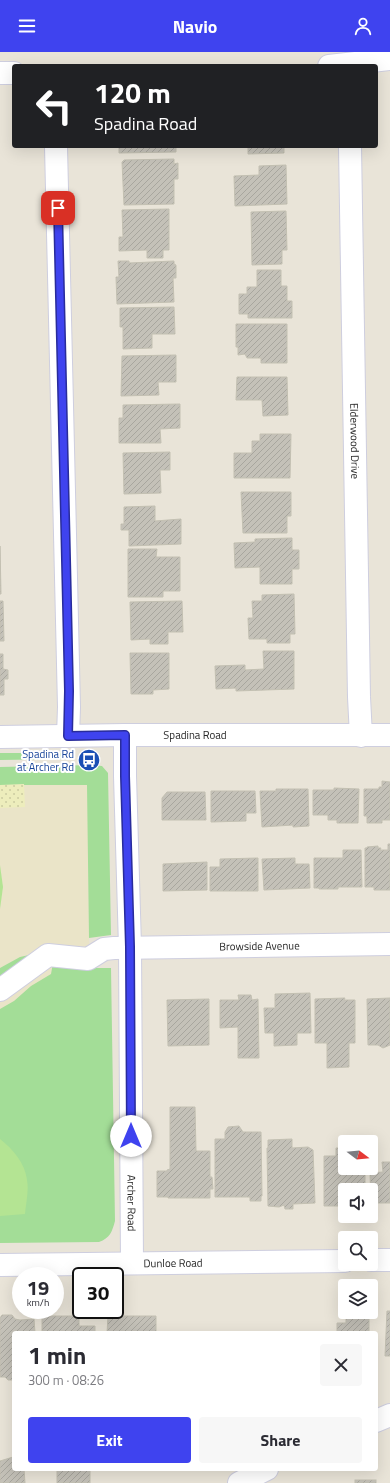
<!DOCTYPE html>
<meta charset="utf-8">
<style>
body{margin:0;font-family:"Titillium Web",sans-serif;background:#f7f7f7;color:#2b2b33;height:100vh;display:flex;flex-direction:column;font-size:15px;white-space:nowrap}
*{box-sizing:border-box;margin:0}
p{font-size:13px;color:#7c7c81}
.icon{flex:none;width:22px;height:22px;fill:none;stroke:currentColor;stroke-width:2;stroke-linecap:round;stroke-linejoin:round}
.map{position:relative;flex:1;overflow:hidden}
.panel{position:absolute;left:12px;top:1279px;width:366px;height:140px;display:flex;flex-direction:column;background:#fff;border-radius:4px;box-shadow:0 4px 16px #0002}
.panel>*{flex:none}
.top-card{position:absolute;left:12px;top:12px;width:366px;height:84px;border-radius:4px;box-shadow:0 4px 16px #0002;background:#202124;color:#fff;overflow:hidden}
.needle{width:26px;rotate:106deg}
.fabs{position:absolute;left:338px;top:1083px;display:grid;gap:8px}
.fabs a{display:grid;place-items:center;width:40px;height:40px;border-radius:4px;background:#fff;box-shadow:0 4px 16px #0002;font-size:20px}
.speed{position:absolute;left:12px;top:1215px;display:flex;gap:8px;font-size:20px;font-weight:700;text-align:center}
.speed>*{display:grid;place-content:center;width:52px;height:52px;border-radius:50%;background:#fff;box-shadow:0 4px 16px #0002;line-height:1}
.speed small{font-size:10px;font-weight:400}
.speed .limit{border:2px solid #111;border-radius:6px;background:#fff;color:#111}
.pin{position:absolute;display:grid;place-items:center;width:34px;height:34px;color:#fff;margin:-17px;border-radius:8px;box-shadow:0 2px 6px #0006}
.me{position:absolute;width:44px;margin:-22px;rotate:0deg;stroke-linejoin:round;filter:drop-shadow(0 0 3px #0008)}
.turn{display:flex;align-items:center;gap:14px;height:84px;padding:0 16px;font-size:18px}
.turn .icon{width:52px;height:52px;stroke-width:2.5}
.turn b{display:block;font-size:28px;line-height:34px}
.round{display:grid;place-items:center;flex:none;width:42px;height:42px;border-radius:4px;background:#f7f7f7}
.headline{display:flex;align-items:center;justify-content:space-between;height:68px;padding:0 16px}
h1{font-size:24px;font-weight:700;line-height:30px}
.button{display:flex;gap:8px;margin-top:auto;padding:8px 16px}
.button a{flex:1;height:46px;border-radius:4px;background:#3f43ef;color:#fff;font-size:16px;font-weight:700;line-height:46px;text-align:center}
.button a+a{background:#f7f7f7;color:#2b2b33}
header{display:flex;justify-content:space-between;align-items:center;height:52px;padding:0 16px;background:#3f43ef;color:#fff;font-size:18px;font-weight:700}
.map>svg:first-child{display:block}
.education{fill:#eae4c8}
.grass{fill:#a3dd97}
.sand{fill:url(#sand-dots)}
.pitch{fill:#b4e493}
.building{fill:url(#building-hatch);stroke:#c3c0b2}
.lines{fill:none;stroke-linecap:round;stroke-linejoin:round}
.minor-casing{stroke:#cecedf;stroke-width:24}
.minor{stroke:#fff;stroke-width:22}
.route-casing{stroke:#292c9b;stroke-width:10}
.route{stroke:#3f43ef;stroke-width:7}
.labels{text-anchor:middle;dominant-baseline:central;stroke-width:4;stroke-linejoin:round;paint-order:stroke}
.street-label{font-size:11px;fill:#262626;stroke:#fff}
.transit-label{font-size:11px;fill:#164399;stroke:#fff;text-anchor:end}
</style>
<header><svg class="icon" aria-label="menu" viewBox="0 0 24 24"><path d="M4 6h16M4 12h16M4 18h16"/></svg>Navio<svg class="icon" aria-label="person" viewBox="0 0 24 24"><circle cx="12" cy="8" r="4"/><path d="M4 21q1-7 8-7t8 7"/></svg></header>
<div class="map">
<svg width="390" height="1431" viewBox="0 0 390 1431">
<defs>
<pattern id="sand-dots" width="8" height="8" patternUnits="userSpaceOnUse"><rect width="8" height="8" fill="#ededbc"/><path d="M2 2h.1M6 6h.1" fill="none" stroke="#cbcba1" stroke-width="1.8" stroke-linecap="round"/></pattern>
<pattern id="building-hatch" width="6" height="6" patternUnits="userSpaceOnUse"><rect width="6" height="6" fill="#c4c1b8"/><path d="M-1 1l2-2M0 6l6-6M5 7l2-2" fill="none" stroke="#a8a69e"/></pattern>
</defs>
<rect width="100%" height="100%" fill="#e9e4d8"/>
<polygon class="education" points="24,732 88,733 89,886 90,901 95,916 0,1177 0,733"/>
<g class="grass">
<polygon points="0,701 66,701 66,707 0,708"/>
<polygon points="92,713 102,714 108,721 111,883 89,886 87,733 0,733 0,715"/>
<polygon points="29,903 31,908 0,931 0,916 20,905"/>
<path d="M 53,911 L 95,916 L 111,916 L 115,1169 C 112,1180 110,1186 99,1190 L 0,1191 L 0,957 L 14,949 L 31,934 L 51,922 Z"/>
</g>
<polygon class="sand" points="24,732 25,755 0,756 0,733"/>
<g class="pitch">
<polygon points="0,813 3,835 0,857"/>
<path d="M 0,1087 C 13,1097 25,1111 27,1128 C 29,1138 26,1151 25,1162 L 0,1164 Z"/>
</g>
<g class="building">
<polygon points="119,94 176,94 176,100 119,101"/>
<polygon points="248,94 284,94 284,101 248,102"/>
<polygon points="174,107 174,112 178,111 178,127 174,127 174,152 124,153 122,110 124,108"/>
<polygon points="286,113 287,152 235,154 234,124 259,123 259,114"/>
<polygon points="169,157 169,198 163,198 163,206 147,206 147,198 119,199 119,185 123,185 122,158"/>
<polygon points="286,159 287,198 282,198 282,212 252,213 251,160"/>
<polygon points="118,209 129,209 129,211 174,209 174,212 176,213 176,226 173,226 174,250 117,252 116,225 119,225"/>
<polygon points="257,218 281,218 281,234 287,234 287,249 292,249 292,266 248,266 248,262 239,262 239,242 247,242 247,235 257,235"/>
<polygon points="174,255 175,282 152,282 152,296 123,297 123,275 120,275 120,256"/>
<polygon points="236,272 287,272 287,311 261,311 261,306 247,306 245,302 238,303 238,295 236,295"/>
<polygon points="176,303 176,330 158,330 159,343 121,344 122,304"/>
<polygon points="237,325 287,325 288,363 263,364 262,348 236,348"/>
<polygon points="180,352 180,376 160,377 161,391 119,391 119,366 123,366 123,353"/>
<polygon points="260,382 291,382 290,426 234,426 234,401 252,401 252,389 260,389"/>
<polygon points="170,400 170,418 160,418 161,441 124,442 123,401"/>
<polygon points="241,440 291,440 291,464 287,464 287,481 243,481"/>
<polygon points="155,454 155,469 181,467 181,492 129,494 129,478 121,478 121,472 124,472 124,455"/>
<polygon points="292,486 292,498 299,498 299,517 292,517 292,532 260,532 260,515 235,516 234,491 255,490 255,487"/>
<polygon points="0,494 1,542 0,542"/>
<polygon points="128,497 157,497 156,505 180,505 180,539 163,539 163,545 128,545"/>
<polygon points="294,542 295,582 290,582 290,591 267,591 267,587 249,587 248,566 253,566 252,549 262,549 262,543"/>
<polygon points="0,549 3,549 4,589 0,589"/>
<polygon points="182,549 183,580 168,580 168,592 150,592 150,587 131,588 130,550"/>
<polygon points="263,599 294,599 294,637 236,639 236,636 216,637 215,614 245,613 245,618 264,617"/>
<polygon points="130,601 169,601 169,637 153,638 153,642 131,642"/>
<polygon points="0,602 3,602 3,617 8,618 8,627 4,627 4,643 0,643"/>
<polygon points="382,729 390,730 390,768 382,768 382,771 367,771 367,764 364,764 364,737 379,737 379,735 382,735"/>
<polygon points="334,736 359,737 358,771 337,771 337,768 328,768 328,763 313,763 313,738 334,738"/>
<polygon points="276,737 308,737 309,774 293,775 293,773 262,775 260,739 276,739"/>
<polygon points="211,739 255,739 256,761 246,761 246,769 211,770"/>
<polygon points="167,740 205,740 206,768 162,768 162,746"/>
<polygon points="388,792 390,792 390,838 374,838 374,835 365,835 365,796 367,796 367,795 378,794 378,796 381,796 380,798 388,798"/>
<polygon points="343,798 361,798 362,835 338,835 338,837 319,837 319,836 314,836 314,806 343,806"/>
<polygon points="258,806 258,839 210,839 210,815 220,815 220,807"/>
<polygon points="295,806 295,812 309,812 310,836 264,838 262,807"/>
<polygon points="207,810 207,838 163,839 163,812"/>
<polygon points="310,941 311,981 297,981 297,993 274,994 274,981 265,981 264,956 275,956 275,942"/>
<polygon points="238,943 251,943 252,948 258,947 259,1006 238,1006 238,975 220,976 220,948 239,948"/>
<polygon points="345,946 344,948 355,948 355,991 349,991 349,1015 327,1016 327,991 315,991 315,947"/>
<polygon points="390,946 390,993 383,996 378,993 368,993 367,947"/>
<polygon points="209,947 209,993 168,994 167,948"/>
<polygon points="170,1055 195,1055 196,1099 210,1099 210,1125 212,1125 213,1137 210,1137 210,1146 168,1146 168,1145 157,1145 157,1119 167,1119 167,1118 170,1117"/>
<polygon points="239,1074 243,1080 261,1080 262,1144 261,1144 261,1149 250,1149 250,1145 215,1145 215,1087 225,1087 225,1080 228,1075"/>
<polygon points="292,1087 292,1096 308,1095 313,1098 315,1151 293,1152 293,1157 285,1157 284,1153 279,1155 268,1154 267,1096 268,1096 268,1088"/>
<polygon points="336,1096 345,1096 345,1116 365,1116 365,1138 345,1138 345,1154 324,1154 324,1104 336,1104"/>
<polygon points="382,1110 390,1110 390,1151 371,1151 370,1121 383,1120"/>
<polygon points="387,1259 390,1259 390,1304 385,1304"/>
<polygon points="346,1260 369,1261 369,1281 337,1281 337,1271 346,1271"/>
<polygon points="2,1263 12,1263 15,1267 20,1268 34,1267 35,1281 14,1281 14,1328 8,1328 5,1325 0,1325 0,1266"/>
<polygon points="42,1264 79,1264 79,1274 95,1274 95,1281 42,1281"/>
<polygon points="108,1264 156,1264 156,1281 107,1281"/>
<polygon points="13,1405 14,1417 24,1417 25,1431 0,1431 0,1409"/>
<rect x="57" y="1417" width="33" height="14"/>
<rect x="355" y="1428" width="21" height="3"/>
</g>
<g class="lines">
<g class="minor-casing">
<g id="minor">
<polyline points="329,14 390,7"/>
<polyline points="0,21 14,21"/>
<polyline points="56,94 69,655 68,684"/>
<path id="s1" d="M 350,94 L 359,645 L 361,684"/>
<path id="s2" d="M 125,683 L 125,724 L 130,895 L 132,1211"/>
<path id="s3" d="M 0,685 L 125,683 L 390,683"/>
<path id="s4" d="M 0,938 L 48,903 L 88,907 L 104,897 L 114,896 L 390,892"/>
<polyline points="371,1208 390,1208"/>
<path id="s5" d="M 0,1213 L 345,1209"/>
<polyline points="376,1369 390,1363"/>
<polyline points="239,1431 267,1417"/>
</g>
</g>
<use href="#minor" class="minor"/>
</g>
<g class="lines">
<g class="route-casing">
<polyline id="route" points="58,156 69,639 68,684 125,683 125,724 130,895 131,1084"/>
</g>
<use href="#route" class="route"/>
</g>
<defs>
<g id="bus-disc" transform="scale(1.15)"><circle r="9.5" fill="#1a4fb4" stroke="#fff"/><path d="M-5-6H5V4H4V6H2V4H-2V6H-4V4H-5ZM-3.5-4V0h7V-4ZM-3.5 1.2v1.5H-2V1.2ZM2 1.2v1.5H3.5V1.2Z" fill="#fff"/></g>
</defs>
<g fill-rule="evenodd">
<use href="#bus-disc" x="89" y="708"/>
</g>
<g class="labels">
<g class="street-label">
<text stroke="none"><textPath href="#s1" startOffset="295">Elderwood Drive</textPath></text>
<text stroke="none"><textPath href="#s3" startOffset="195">Spadina Road</textPath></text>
<text stroke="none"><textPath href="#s4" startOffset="274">Browside Avenue</textPath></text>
<text stroke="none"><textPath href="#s2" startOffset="468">Archer Road</textPath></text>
<text stroke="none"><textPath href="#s5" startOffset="173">Dunloe Road</textPath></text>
</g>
<g class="transit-label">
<text x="74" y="702">Spadina Rd<tspan x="74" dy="13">at Archer Rd</tspan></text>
</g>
</g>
</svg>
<div class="fabs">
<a><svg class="needle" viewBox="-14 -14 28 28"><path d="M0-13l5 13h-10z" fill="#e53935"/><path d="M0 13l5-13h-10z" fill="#7c7c81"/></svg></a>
<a><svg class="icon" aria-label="sound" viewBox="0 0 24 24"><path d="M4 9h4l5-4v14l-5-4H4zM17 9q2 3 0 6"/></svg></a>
<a><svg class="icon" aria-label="search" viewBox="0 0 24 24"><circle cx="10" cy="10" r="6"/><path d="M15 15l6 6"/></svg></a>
<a><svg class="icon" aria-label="layers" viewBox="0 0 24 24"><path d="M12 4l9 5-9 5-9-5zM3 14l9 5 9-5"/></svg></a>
</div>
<div class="speed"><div>19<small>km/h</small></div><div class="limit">30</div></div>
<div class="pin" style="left:58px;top:156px;background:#d93025"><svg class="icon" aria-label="arrive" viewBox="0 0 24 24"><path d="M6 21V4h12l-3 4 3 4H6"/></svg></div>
<svg class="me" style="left:131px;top:1084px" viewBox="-20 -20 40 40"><circle r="19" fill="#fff"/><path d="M0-13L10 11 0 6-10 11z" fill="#3f43ef"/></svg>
<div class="top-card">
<div class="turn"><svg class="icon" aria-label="left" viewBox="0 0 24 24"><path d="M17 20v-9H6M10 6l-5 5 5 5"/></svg><div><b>120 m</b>Spadina Road</div></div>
</div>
<section class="panel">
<div class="headline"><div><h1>1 min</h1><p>300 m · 08:26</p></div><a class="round"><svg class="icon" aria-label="close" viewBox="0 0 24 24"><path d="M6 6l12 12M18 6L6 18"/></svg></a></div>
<div class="button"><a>Exit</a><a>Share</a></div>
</section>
</div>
